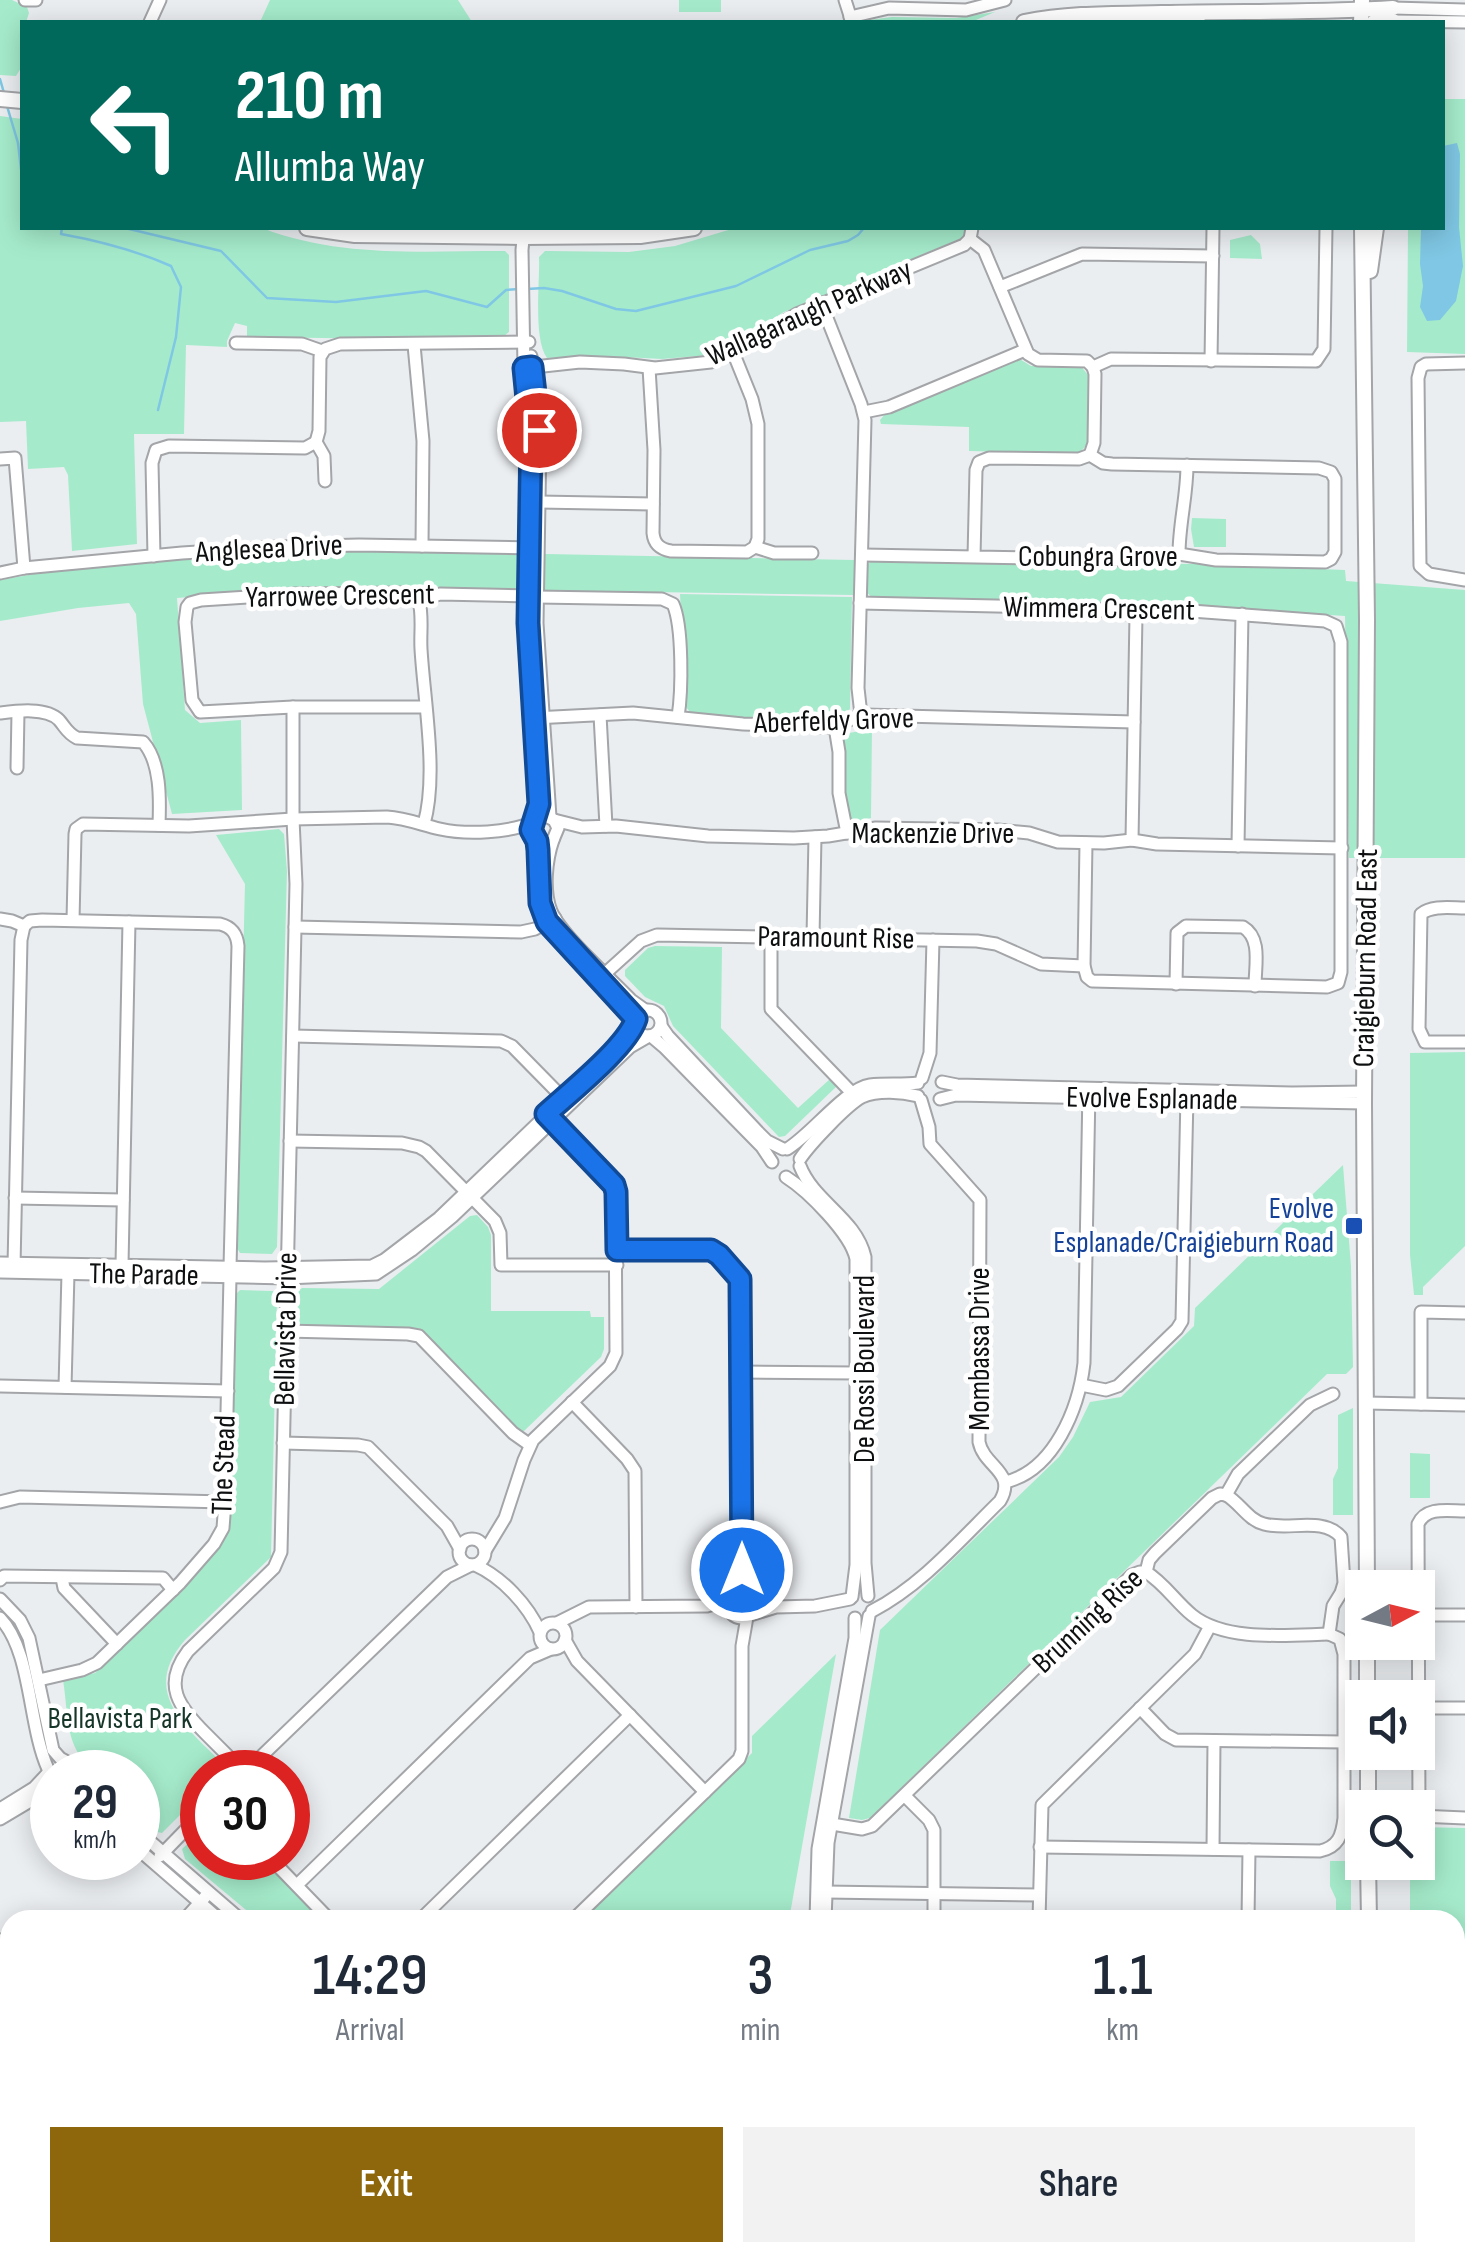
<!DOCTYPE html>
<style>
body{margin:0;font-family:"Sofia Sans Condensed",sans-serif;background:#f2f2f3;color:#1f2937;height:100vh;display:flex;flex-direction:column;font-size:38px;white-space:nowrap}
*{box-sizing:border-box;margin:0}
p{font-size:32px;color:#747a83}
.icon{flex:none;width:55px;height:55px;fill:none;stroke:currentColor;stroke-width:2;stroke-linecap:round;stroke-linejoin:round}
.map{position:relative;flex:1;overflow:hidden}
.details{position:absolute;left:0px;top:1910px;width:1465px;height:352px;display:flex;flex-direction:column;background:#fff;border-radius:30px 30px 0 0;box-shadow:0 5px 25px #0003}
.details>*{flex:none}
.banner{position:absolute;left:20px;top:20px;width:1425px;height:210px;border-radius:0px;box-shadow:0 5px 25px #0003;background:#00695c;color:#fff;overflow:hidden}
.needle{width:65px;rotate:83deg}
.fabs{position:absolute;left:1345px;top:1570px;display:grid;gap:20px}
.fabs a{display:grid;place-items:center;width:90px;height:90px;border-radius:0px;background:#fff;box-shadow:0 5px 25px #0003;font-size:50px}
.speed{position:absolute;left:30px;top:1750px;display:flex;gap:20px;font-size:50px;font-weight:700;text-align:center}
.speed>*{display:grid;place-content:center;width:130px;height:130px;border-radius:50%;background:#fff;box-shadow:0 5px 25px #0003;line-height:1}
.speed small{font-size:25px;font-weight:400}
.speed .limit{border:15px solid #d22;background:#fff;color:#111}
.pin{position:absolute;display:grid;place-items:center;width:85px;height:85px;color:#fff;margin:-42px;border:5px solid #fff;border-radius:50%;box-shadow:0 2px 10px #0007}
.me{position:absolute;width:110px;margin:-55px;rotate:0deg;stroke-linejoin:round;filter:drop-shadow(0 0 8px #0008)}
.turn{display:flex;align-items:center;gap:35px;height:210px;padding:0 50px;font-size:45px}
.turn .icon{width:130px;height:130px;stroke-width:2.5}
.turn b{display:block;font-size:70px;line-height:85px}
.eta{display:flex;justify-content:space-evenly;align-items:center;height:170px;text-align:center}
.eta b{font-size:60px;font-weight:600;line-height:70px}
.primary-button{display:flex;gap:20px;margin-top:auto;padding:20px 50px}
.primary-button a{flex:1;height:115px;border-radius:0px;background:#8e660b;color:#fff;font-size:40px;font-weight:600;line-height:115px;text-align:center}
.primary-button a+a{background:#f2f2f3;color:#1f2937}
.map>svg:first-child{display:block}
.green{fill:#a5ebcb}
.water{fill:#7fc7e4}
.lines{fill:none;stroke-linecap:round;stroke-linejoin:round}
.stream{stroke:#7fc7e4;stroke-width:2.5}
.minor-casing{stroke:#a3a5a8;stroke-width:15}
.major-casing{stroke:#a3a5a8;stroke-width:18}
.minor{stroke:#fff;stroke-width:11}
.major{stroke:#fff;stroke-width:14}
.route-casing{stroke:#114b97;stroke-width:25}
.route{stroke:#1a73e8;stroke-width:18}
.transit-dot{fill:#1a4fb4;stroke:#fff;stroke-width:4}
.labels{text-anchor:middle;dominant-baseline:central;stroke-width:9;stroke-linejoin:round;paint-order:stroke}
.street-label{font-size:30px;fill:#0e0f10;stroke:#fff}
.transit-label{font-size:30px;fill:#164399;stroke:#fff;text-anchor:end}
.park-label{font-size:30px;fill:#163629;stroke:#fff}
</style>
<div class="map">
<svg width="1465" height="2261" viewBox="0 0 1465 2261">
<rect width="100%" height="100%" fill="#ebeef1"/>
<g class="green">
<polygon points="0,0 12,0 27,7 29,13 26,22 22,22 21,68 16,76 0,75"/>
<polygon points="270,0 458,0 472,22 260,22"/>
<rect x="679" y="0" width="42" height="12"/>
<polygon points="995,12 971,22 867,22 869,20 892,17 956,18"/>
<polygon points="1443,99 1465,99 1465,354 1407,352 1408,228 1442,228"/>
<path d="M 0,116 L 22,119 L 22,228 L 262,228 C 340,258 422,251 505,251 L 509,255 L 509,332 L 504,336 L 388,339 L 247,337 L 247,326 L 235,323 L 227,341 L 227,347 L 186,345 L 184,434 L 134,434 L 137,544 L 72,551 L 68,475 L 64,467 L 28,469 L 26,421 L 0,422 Z"/>
<path d="M 735,228 L 964,228 L 965,230 L 962,238 L 784,312 L 723,349 L 710,355 L 662,359 L 604,356 L 547,358 C 533,338 540,283 539,257 L 545,251 L 629,252 L 675,246 Z"/>
<polygon points="1251,235 1260,244 1262,259 1230,258 1230,240"/>
<polygon points="1018,358 1031,366 1080,365 1088,375 1087,445 1078,454 969,451 969,427 881,424 880,420 886,413"/>
<polygon points="1192,518 1226,519 1226,547 1194,547 1191,529"/>
<polygon points="245,552 447,552 855,560 854,595 651,592 650,595 459,588 318,587 177,598 185,710 200,723 241,720 242,810 172,814 143,704 136,614 129,603 78,608 0,621 0,580 74,567"/>
<polygon points="870,561 1198,564 1345,570 1346,581 1465,590 1465,858 1349,858 1345,616 1206,607 873,598 866,592 867,567"/>
<path d="M 680,594 L 852,597 L 850,709 C 830,729 721,715 690,712 L 686,707 Z"/>
<polygon points="872,729 871,818 855,822 850,820 842,793 844,739 849,733"/>
<polygon points="279,829 284,834 287,871 277,1247 272,1254 240,1253 236,1246 245,884 216,835"/>
<polygon points="655,946 722,947 721,1028 798,1108 830,1079 837,1086 785,1136 779,1137 673,1026 664,1006 645,997 625,976 625,970 648,948"/>
<polygon points="1465,1052 1465,1246 1423,1287 1423,1295 1414,1295 1410,1255 1410,1053"/>
<polygon points="1343,1165 1351,1266 1353,1367 1346,1374 1327,1374 870,1818 862,1820 849,1818 880,1630 1059,1457 1073,1437 1090,1402 1121,1397 1194,1326 1195,1308"/>
<polygon points="477,1215 488,1227 491,1235 491,1311 590,1311 591,1317 604,1317 604,1349 601,1357 524,1431 518,1431 419,1328 301,1326 296,1321 297,1292 302,1288 379,1289 470,1216"/>
<path d="M 240,1290 L 273,1291 L 277,1296 L 271,1557 L 185,1640 C 139,1693 187,1727 224,1765 L 224,1772 L 202,1772 L 202,1793 L 162,1833 L 157,1832 L 138,1813 L 138,1772 L 94,1772 C 64,1746 69,1717 63,1680 L 95,1673 L 194,1577 L 225,1536 L 230,1516 L 235,1295 Z"/>
<polygon points="1353,1408 1353,1515 1333,1515 1333,1479 1338,1468 1338,1415"/>
<polygon points="1410,1453 1430,1454 1430,1498 1410,1498"/>
<polygon points="836,1654 789,1920 579,1920 752,1753 752,1736"/>
<polygon points="1418,1827 1465,1828 1465,2053 1459,2052 1459,2027 1455,2026 1455,1920 1410,1920 1410,1863 1418,1862"/>
<polygon points="202,1830 202,1858 262,1858 322,1920 258,1920 185,1859 182,1849"/>
<polygon points="1330,1861 1351,1861 1351,1920 1336,1920 1336,1899 1330,1886"/>
<polygon points="10,2059 10,2093 0,2103 0,2059"/>
<polygon points="1455,2251 1465,2251 1465,2261 1413,2261 1412,2253"/>
<polygon points="211,2252 420,2253 412,2261 203,2261"/>
<rect x="957" y="2253" width="89" height="8"/>
</g>
<polygon class="water" points="1457,143 1460,154 1459,227 1463,266 1456,301 1440,320 1427,321 1420,307 1423,286 1420,264 1421,228 1442,228 1443,146"/>
<g class="lines">
<g class="stream">
<polyline points="0,79 4,93"/>
<polyline points="7,106 18,143 22,177"/>
<path d="M 62,228 L 61,234 C 100,241 135,250 171,266 L 181,287 L 176,337 L 158,410"/>
<polyline points="125,228 221,251 267,298 336,302 426,291 487,307 506,290 519,289"/>
<polyline points="527,289 544,288 562,291 616,309 636,311 736,286 810,250 848,241 858,235 864,228"/>
</g>
<g class="minor-casing">
<g id="minor">
<polyline points="25,0 36,0"/>
<polyline points="845,0 852,22"/>
<polyline points="1393,8 1465,10"/>
<polyline points="850,17 889,8 966,10 1005,0"/>
<polyline points="1393,21 1465,22"/>
<polyline points="150,22 160,0"/>
<polyline points="524,228 522,250 524,368 531,439 529,623 539,804 531,830 537,841 545,843 553,840 558,828 554,820 546,816 536,819"/>
<polyline points="972,228 970,239 984,250 1028,354 1038,360 1087,361 1093,367 1111,359 1316,361 1324,349 1326,228"/>
<polyline points="1000,287 1082,254 1213,256"/>
<polyline points="821,303 861,404 865,420 858,688 861,715"/>
<polyline points="236,343 302,344 322,351"/>
<polyline points="414,345 423,441 422,546"/>
<polyline points="531,356 540,440 537,623 550,817"/>
<polyline points="1211,361 1213,228"/>
<polyline points="1465,363 1426,364 1421,367 1418,378 1420,566 1429,574 1465,580"/>
<polyline points="525,368 580,362 624,364 655,368 711,362 733,352 797,314 964,245 970,239"/>
<path d="M 649,368 L 654,450 L 653,533 C 654,544 660,549 671,551 L 747,552 L 755,547 L 758,539 L 758,424 L 752,399 L 733,352"/>
<polyline points="864,412 889,407 1025,350"/>
<polyline points="1090,455 1094,443 1095,374 1093,367"/>
<polyline points="0,459 15,458 24,568"/>
<polyline points="325,481 324,456 316,442 319,431 320,357 325,349 340,344 529,342"/>
<polyline points="539,502 653,504"/>
<polyline points="755,547 774,553 812,553"/>
<path d="M 1179,554 C 1179,524 1187,496 1187,465"/>
<polyline points="863,555 1133,560 1179,554 1216,560 1325,562 1331,559 1335,552 1335,479 1331,472 1319,468 1112,464 1103,463 1090,455 1079,459 989,458 979,462 976,470 974,557"/>
<polyline points="154,556 152,463 156,450 169,446 305,448 316,442"/>
<polyline points="0,573 24,568 182,553 278,547 359,545 534,548"/>
<path d="M 537,597 L 662,599 L 673,604 C 683,626 682,692 678,717"/>
<path d="M 419,601 C 423,617 420,633 421,649 C 424,701 438,775 424,824"/>
<polyline points="860,603 1087,608 1136,615 1178,610 1325,621 1336,626 1341,642 1341,972 1338,983 1327,987 1092,981 1087,977 1084,966 1086,843"/>
<polyline points="424,707 293,707 200,712 192,700 185,622 187,607 190,603 201,600 295,594 403,593 413,596 419,601 440,594 529,596"/>
<path d="M 0,713 C 16,711 47,707 59,720 C 66,728 67,733 77,738 L 143,742 C 161,762 160,799 159,825"/>
<polyline points="600,715 606,826"/>
<path d="M 534,718 L 633,713 L 743,724 L 826,727 C 841,727 850,717 865,715 L 1134,722"/>
<polyline points="835,727 839,752 839,793 847,833"/>
<polyline points="17,768 18,712"/>
<polyline points="554,820 582,827 616,826 708,836 794,838 828,836 876,828 998,830 1029,833 1058,842 1104,843 1132,840 1157,844 1342,848"/>
<path d="M 553,840 C 546,860 543,891 551,911 C 561,935 611,979 631,1000 L 645,1010"/>
<polyline points="1132,840 1136,615"/>
<polyline points="537,841 540,903 547,922 635,1019"/>
<polyline points="1238,846 1242,614"/>
<path d="M 1465,908 C 1451,908 1432,905 1421,914 L 1419,1029 L 1425,1042 L 1465,1042"/>
<polyline points="0,919 12,921 24,926"/>
<path d="M 73,920 L 75,834 L 76,829 L 83,824 L 189,826 L 293,819 L 387,817 C 406,818 422,825 440,829 C 467,835 509,833 533,822"/>
<path d="M 24,926 L 30,921 L 42,920 L 220,924 C 232,927 237,934 238,946 L 230,1267"/>
<polyline points="295,927 521,932 535,929 555,918"/>
<polyline points="771,937 771,1009 852,1093"/>
<polyline points="813,937 815,837"/>
<polyline points="599,979 641,941 657,935 977,941 996,944 1041,964 1084,966"/>
<path d="M 1176,984 L 1177,933 L 1186,926 L 1243,927 C 1262,938 1255,966 1255,986"/>
<circle cx="648" cy="1023" r="13"/>
<polyline points="661,1026 668,1036 758,1132 767,1141 783,1149"/>
<polyline points="293,1036 501,1041 512,1046 567,1102"/>
<polyline points="651,1036 664,1047 762,1147 772,1162"/>
<polyline points="922,1078 930,1053 933,940"/>
<polyline points="942,1082 957,1085 1292,1093 1364,1092"/>
<polyline points="940,1099 956,1095 1364,1103"/>
<polyline points="290,1141 402,1143 419,1147 426,1151 495,1221 500,1233 501,1265 617,1265"/>
<path d="M 787,1149 C 812,1134 845,1089 870,1085 C 885,1083 902,1085 918,1083"/>
<path d="M 800,1159 C 810,1144 847,1105 862,1097 C 878,1090 902,1092 918,1096"/>
<path d="M 800,1166 C 814,1202 856,1218 865,1257 L 865,1563 L 868,1596"/>
<path d="M 786,1177 C 808,1191 851,1234 856,1259 L 856,1565 L 852,1597"/>
<polyline points="15,1198 123,1200"/>
<polyline points="617,1250 711,1250 719,1255 740,1279 742,1570 749,1597"/>
<polyline points="0,1263 265,1268 372,1266 384,1260 439,1218 613,1051 635,1024"/>
<polyline points="122,1265 129,922"/>
<polyline points="14,1266 21,940 24,926"/>
<polyline points="0,1272 287,1278 376,1274 412,1250 452,1217 630,1047 649,1036"/>
<polyline points="286,1331 408,1334 419,1336 513,1433 530,1445"/>
<polyline points="741,1372 856,1373"/>
<polyline points="1081,1385 1106,1390 1118,1386 1177,1329 1182,1321 1187,1096"/>
<polyline points="0,1386 228,1391"/>
<polyline points="65,1387 68,1273"/>
<polyline points="572,1402 627,1459 635,1471 636,1607"/>
<polyline points="1366,1403 1465,1405"/>
<polyline points="1421,1404 1421,1312 1465,1313"/>
<polyline points="283,1443 358,1445 368,1447 447,1526 460,1549"/>
<path d="M 1005,1482 C 1054,1471 1079,1408 1084,1363 L 1089,1089"/>
<polyline points="0,1502 20,1497 225,1502"/>
<path d="M 1465,1511 C 1449,1511 1426,1506 1418,1524 L 1419,1816 L 1465,1818"/>
<circle cx="472" cy="1552" r="13"/>
<polyline points="485,1551 505,1518 524,1460 533,1440 610,1366 616,1353 615,1188 549,1117"/>
<path d="M 475,1565 C 502,1577 528,1605 540,1632"/>
<path d="M 1146,1572 C 1164,1583 1176,1602 1192,1615 C 1225,1642 1288,1635 1329,1634"/>
<polyline points="62,1578 64,1588 117,1644"/>
<polyline points="0,1580 4,1576 163,1578 173,1590"/>
<circle cx="741" cy="1606" r="12"/>
<polyline points="0,1599 20,1620 29,1638 53,1750 60,1758 71,1764 74,1772"/>
<path d="M 872,1611 C 922,1585 960,1540 1000,1501 C 1017,1472 984,1467 979,1442 L 980,1200 L 930,1144 L 929,1127 L 921,1100"/>
<polyline points="750,1615 776,1607 815,1606 850,1599"/>
<polyline points="1418,1615 1465,1615"/>
<path d="M 0,1618 C 32,1651 28,1725 48,1769"/>
<polyline points="557,1623 589,1607 707,1606 731,1599"/>
<circle cx="553" cy="1636" r="13"/>
<polyline points="565,1640 577,1661 705,1792"/>
<polyline points="39,1680 82,1670 97,1663 180,1583 214,1544 223,1528 225,1502 230,1277"/>
<polyline points="1140,1708 1165,1734 1176,1740 1344,1742"/>
<polyline points="1418,1708 1465,1708"/>
<path d="M 244,1772 C 231,1759 218,1746 205,1733 C 179,1707 162,1685 188,1651 L 274,1568 L 281,1552 L 296,884 L 293,819 L 293,707"/>
<polyline points="245,1772 447,1577 471,1565"/>
<polyline points="905,1796 929,1820 934,1830 934,1920"/>
<polyline points="0,1809 34,1788 48,1773"/>
<polyline points="0,1819 52,1788"/>
<polyline points="832,1824 862,1829 872,1826 1132,1575 1140,1572 1146,1572 1149,1560 1155,1553 1212,1498 1220,1494 1226,1495 1238,1474 1310,1405 1333,1394"/>
<polyline points="138,1831 241,1920"/>
<path d="M 1040,1847 L 1320,1851 C 1338,1847 1342,1836 1344,1818 L 1344,1654 L 1340,1639 L 1329,1634 L 1333,1606 L 1341,1593 L 1344,1583 L 1341,1537 C 1323,1516 1289,1531 1264,1524 C 1248,1520 1240,1503 1226,1495"/>
<polyline points="138,1849 220,1920"/>
<polyline points="1213,1849 1214,1741"/>
<polyline points="160,1856 202,1813"/>
<polyline points="270,1858 330,1920"/>
<polyline points="297,1885 530,1658 551,1649"/>
<polyline points="825,1892 1039,1895"/>
<polyline points="184,1920 205,1897"/>
<polyline points="420,1920 630,1715"/>
<polyline points="573,1920 739,1759 742,1751 742,1646 747,1617"/>
<polyline points="816,1920 818,1849 855,1638 855,1618"/>
<polyline points="825,1920 828,1843 869,1616"/>
<polyline points="1039,1920 1042,1805 1195,1654 1210,1626"/>
<polyline points="1248,1920 1249,1850"/>
<polyline points="0,1940 10,1940"/>
<polyline points="0,2049 10,2048"/>
<polyline points="1455,2063 1465,2064"/>
<polyline points="0,2149 10,2160"/>
<polyline points="1455,2152 1465,2152"/>
<polyline points="100,2252 108,2261"/>
<polyline points="553,2252 561,2261"/>
<polyline points="571,2252 580,2261"/>
<polyline points="717,2252 721,2261"/>
<polyline points="419,2261 428,2252"/>
<polyline points="822,2261 822,2252"/>
<polyline points="830,2261 830,2252"/>
<polyline points="946,2261 946,2252"/>
<polyline points="1057,2261 1057,2252"/>
<polyline points="1345,2261 1345,2252"/>
</g>
</g>
<g class="major-casing">
<g id="major">
<polyline points="1164,20 1198,22"/>
<path d="M 1024,22 C 1070,13 1115,14 1162,13 C 1239,11 1316,13 1393,8"/>
<polyline points="1361,22 1362,0"/>
<polyline points="1374,22 1393,21"/>
<polyline points="0,99 22,101"/>
<polyline points="307,228 355,235 522,237 640,236 694,228"/>
<polyline points="1362,228 1367,620 1364,1103 1367,1588"/>
<polyline points="1370,271 1376,228"/>
<polyline points="1367,1642 1367,1698"/>
<polyline points="1368,1752 1368,1808"/>
<polyline points="1368,1862 1369,1920"/>
<polyline points="1368,2252 1369,2261"/>
</g>
</g>
<use href="#minor" class="minor"/>
<use href="#major" class="major"/>
</g>
<g class="lines">
<g class="route-casing">
<path id="route" d="M 539,430 L 532,367 L 524,368 L 531,439 L 528,623 L 539,804 L 531,830 L 537,841 L 538,850 L 540,903 L 547,922 L 636,1019 C 627,1047 570,1092 546,1114 L 614,1185 L 616,1192 L 617,1250 L 711,1250 L 719,1255 L 740,1279 L 742,1570"/>
</g>
<use href="#route" class="route"/>
</g>
<rect class="transit-dot" x="1344" y="1216" width="20" height="20" rx="5"/>
<g class="labels">
<g class="street-label">
<text transform="translate(809 313) rotate(-24)">Wallagaraugh Parkway</text>
<text transform="translate(269 549) rotate(-3)">Anglesea Drive</text>
<text x="1098" y="557">Cobungra Grove</text>
<text transform="translate(340 596) rotate(-1)">Yarrowee Crescent</text>
<text transform="translate(1099 609) rotate(1)">Wimmera Crescent</text>
<text transform="translate(834 721) rotate(-2)">Aberfeldy Grove</text>
<text x="933" y="834">Mackenzie Drive</text>
<text transform="translate(836 938) rotate(1)">Paramount Rise</text>
<text transform="translate(1366 958) rotate(-89)">Craigieburn Road East</text>
<text transform="translate(1152 1099) rotate(1)">Evolve Esplanade</text>
<text transform="translate(144 1275) rotate(1)">The Parade</text>
<text transform="translate(286 1329) rotate(-89)">Bellavista Drive</text>
<text transform="translate(980 1349) rotate(-90)">Mombassa Drive</text>
<text transform="translate(865 1369) rotate(-90)">De Rossi Boulevard</text>
<text transform="translate(224 1465) rotate(-88)">The Stead</text>
<text transform="translate(1088 1621) rotate(-43)">Brunning Rise</text>
</g>
<g class="transit-label">
<text x="1334" y="1209">Evolve<tspan x="1334" dy="34">Esplanade/Craigieburn Road</tspan></text>
</g>
<g class="park-label">
<text x="120" y="1719">Bellavista Park</text>
</g>
</g>
</svg>
<div class="fabs">
<a><svg class="needle" viewBox="-14 -14 28 28"><path d="M0-13l5 13h-10z" fill="#e53935"/><path d="M0 13l5-13h-10z" fill="#747a83"/></svg></a>
<a><svg class="icon" aria-label="sound" viewBox="0 0 24 24"><path d="M4 9h4l5-4v14l-5-4H4zM17 9q2 3 0 6"/></svg></a>
<a><svg class="icon" aria-label="search" viewBox="0 0 24 24"><circle cx="10" cy="10" r="6"/><path d="M15 15l6 6"/></svg></a>
</div>
<div class="speed"><div>29<small>km/h</small></div><div class="limit">30</div></div>
<div class="pin" style="left:539px;top:430px;background:#d93025"><svg class="icon" aria-label="arrive" viewBox="0 0 24 24"><path d="M6 21V4h12l-3 4 3 4H6"/></svg></div>
<svg class="me" style="left:742px;top:1570px" viewBox="-20 -20 40 40"><circle r="17" fill="#1a73e8" stroke="#fff" stroke-width="3"/><path d="M0-11L8 9 0 5-8 9z" fill="#fff"/></svg>
<div class="banner">
<div class="turn"><svg class="icon" aria-label="left" viewBox="0 0 24 24"><path d="M17 20v-9H6M10 6l-5 5 5 5"/></svg><div><b>210 m</b>Allumba Way</div></div>
</div>
<section class="details">
<div class="eta">
<div><b>14:29</b><p>Arrival</p></div>
<div><b>3</b><p>min</p></div>
<div><b>1.1</b><p>km</p></div>
</div>
<div class="primary-button"><a>Exit</a><a>Share</a></div>
</section>
</div>
